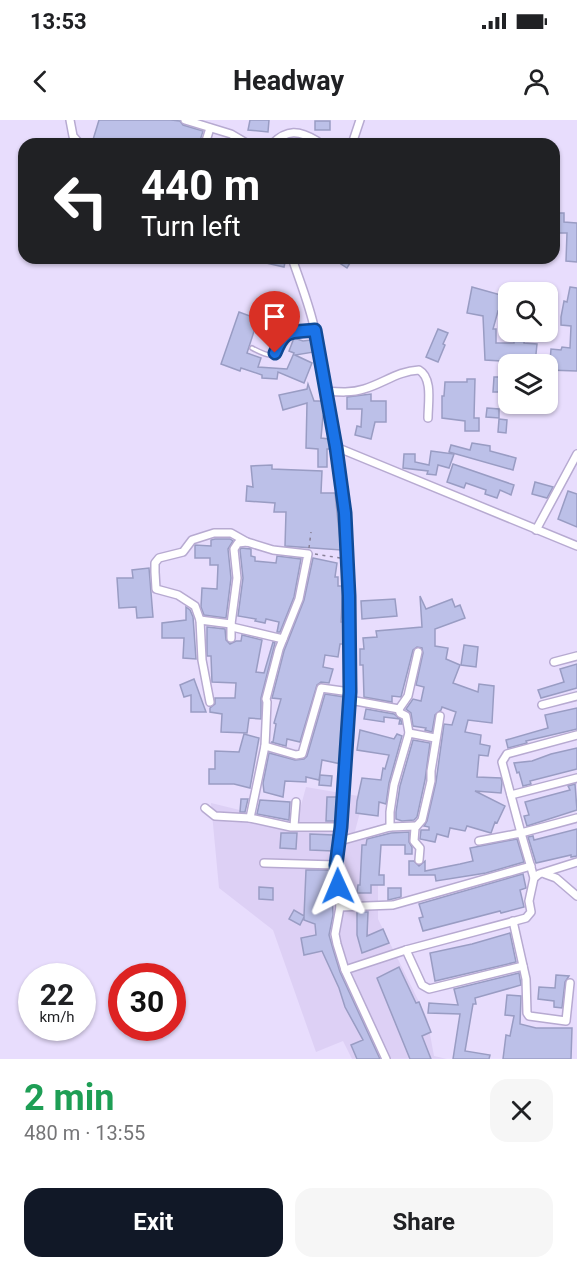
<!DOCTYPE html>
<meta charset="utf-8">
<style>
body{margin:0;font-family:Roboto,sans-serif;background:#f6f6f6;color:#202124;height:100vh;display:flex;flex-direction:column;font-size:22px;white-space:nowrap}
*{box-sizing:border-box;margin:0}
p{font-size:20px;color:#757577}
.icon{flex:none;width:33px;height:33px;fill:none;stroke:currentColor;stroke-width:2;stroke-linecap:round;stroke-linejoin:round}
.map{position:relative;height:939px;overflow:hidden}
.details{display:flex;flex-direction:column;background:#fff;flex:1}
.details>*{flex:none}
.guide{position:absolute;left:18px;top:18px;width:542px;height:126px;border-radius:18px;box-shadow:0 2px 4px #0004;background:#202124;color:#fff;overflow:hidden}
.controls{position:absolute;left:498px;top:162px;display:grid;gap:12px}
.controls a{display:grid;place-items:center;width:60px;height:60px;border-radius:12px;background:#fff;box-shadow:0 2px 4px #0004;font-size:30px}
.speed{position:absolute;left:18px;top:843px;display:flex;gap:12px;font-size:30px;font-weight:700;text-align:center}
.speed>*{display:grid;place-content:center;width:78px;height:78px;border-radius:50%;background:#fff;box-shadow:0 2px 4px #0004;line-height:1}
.speed small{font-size:15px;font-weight:400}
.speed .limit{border:9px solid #d22;background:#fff;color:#111}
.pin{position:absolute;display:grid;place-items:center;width:51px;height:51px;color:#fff;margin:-62px -26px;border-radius:50% 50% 50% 0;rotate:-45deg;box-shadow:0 0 6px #0007}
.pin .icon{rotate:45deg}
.me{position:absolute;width:66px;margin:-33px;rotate:359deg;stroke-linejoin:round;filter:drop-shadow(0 0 4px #0008)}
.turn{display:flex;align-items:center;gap:21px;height:126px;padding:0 24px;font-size:27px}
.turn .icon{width:78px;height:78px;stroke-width:2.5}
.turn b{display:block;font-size:42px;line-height:51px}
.round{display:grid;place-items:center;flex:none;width:63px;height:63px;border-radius:18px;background:#f6f6f6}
.head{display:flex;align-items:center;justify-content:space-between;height:102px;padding:0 24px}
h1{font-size:36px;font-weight:700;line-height:45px;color:#1e9e55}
.action{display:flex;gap:12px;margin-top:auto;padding:12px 24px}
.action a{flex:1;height:69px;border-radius:18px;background:#111827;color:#fff;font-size:24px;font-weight:700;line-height:69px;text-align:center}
.action a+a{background:#f6f6f6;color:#202124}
.status{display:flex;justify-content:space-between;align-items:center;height:42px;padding:0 30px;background:#fff;direction:ltr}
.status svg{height:16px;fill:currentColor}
header{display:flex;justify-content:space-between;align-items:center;height:78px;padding:0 24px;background:#fff;font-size:27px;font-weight:700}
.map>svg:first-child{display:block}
.built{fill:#ddd0f5}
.building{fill:#bcc0e8;stroke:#999cc3;stroke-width:1.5}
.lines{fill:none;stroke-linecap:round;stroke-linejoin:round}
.lane-casing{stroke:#b7aad1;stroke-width:6}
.street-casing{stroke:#b7aad1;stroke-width:10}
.path{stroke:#888097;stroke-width:1.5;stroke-dasharray:3 4.5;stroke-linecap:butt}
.lane{stroke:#fff;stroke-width:3}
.street{stroke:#fff;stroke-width:7}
.route-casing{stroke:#114b97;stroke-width:15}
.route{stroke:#1a73e8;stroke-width:10}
</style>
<div class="status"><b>13:53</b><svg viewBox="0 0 49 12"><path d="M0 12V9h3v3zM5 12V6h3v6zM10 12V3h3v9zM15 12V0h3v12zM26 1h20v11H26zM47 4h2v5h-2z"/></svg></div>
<header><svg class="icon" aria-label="back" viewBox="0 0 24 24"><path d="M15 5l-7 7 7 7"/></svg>Headway<svg class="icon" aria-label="person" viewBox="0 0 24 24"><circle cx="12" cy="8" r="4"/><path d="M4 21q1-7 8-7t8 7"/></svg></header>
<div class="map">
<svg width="577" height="939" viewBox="0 0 577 939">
<rect width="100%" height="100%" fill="#e8ddfd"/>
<polygon class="built" points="306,667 364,677 354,715 378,715 378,799 427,898 434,936 447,939 352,939 343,921 316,932 273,810 219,768 211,683 296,704"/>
<g class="building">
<polygon points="99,0 171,0 180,1 183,5 203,11 199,24 96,24 92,23"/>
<polygon points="250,0 269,0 268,12 248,10"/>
<rect x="315" y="1" width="15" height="9"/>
<polygon points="554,93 564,93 564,102 577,103 577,142 566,141 567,113 554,113"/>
<polygon points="257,138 286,138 284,147 257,141"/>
<polygon points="341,138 353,138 347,148 338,142"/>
<polygon points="472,167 508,177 508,194 498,191 493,209 496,209 496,223 514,223 514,212 525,212 524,223 537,224 535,244 500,245 501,241 485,240 483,196 467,193"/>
<polygon points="570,167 577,168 577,251 548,250 548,241 550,241 551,229 561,230 562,227 570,228 571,206 561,205 561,197 564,181 567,182"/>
<polygon points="239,192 258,199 247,233 261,238 258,247 287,249 294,233 289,231 294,218 303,221 311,220 314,232 295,235 312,243 304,263 278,252 277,259 262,258 262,255 241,248 240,251 221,244"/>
<polygon points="438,209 448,213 443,224 445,225 438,242 426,237"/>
<polygon points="494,257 503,257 502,272 493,272"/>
<polygon points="467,259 475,259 474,298 479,298 479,311 465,311 465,301 442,298 442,276 444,276 445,262 467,262"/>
<polygon points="308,264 314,281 323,281 325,296 323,296 321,318 329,319 330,326 329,329 327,329 327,347 318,347 318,329 306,328 307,283 283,290 279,275 307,269"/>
<polygon points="371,274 371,281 386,281 386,302 375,302 371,319 355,315 357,306 361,307 362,289 347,289 347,277"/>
<polygon points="487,288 499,289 499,298 486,297"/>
<polygon points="499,299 507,300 506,313 498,312"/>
<polygon points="472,323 490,326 490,331 516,338 513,350 449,332 451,325 470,330"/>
<polygon points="431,331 454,334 449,348 438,345 436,355 427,354 428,351 403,348 404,334 415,334 415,342 429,345"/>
<polygon points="453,344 514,365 511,375 500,370 497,378 485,374 486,370 466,363 464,368 447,362"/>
<polygon points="272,345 272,349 322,351 321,373 335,373 341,430 285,426 286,392 274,392 275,383 246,381 247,366 253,367 251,346"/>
<polygon points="535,362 553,367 547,378 532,374"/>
<polygon points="568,371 577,374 577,407 558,399"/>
<polygon points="215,419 230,419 233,421 228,429 231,458 226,498 204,495 201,487 202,468 217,469 218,445 210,445 210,438 195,438 195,425 211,426 211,420"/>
<polygon points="241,428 251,429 251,436 255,437 255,441 276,443 277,436 301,439 294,477 280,512 277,512 279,502 266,499 265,503 255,501 256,499 238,496 243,458 240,430"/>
<polygon points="313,438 337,443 335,457 338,457 338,466 343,466 341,502 344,502 344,524 340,524 338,537 325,535 323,547 333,549 329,563 321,562 317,565 300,622 287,619 286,626 271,622 273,622 276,604 274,603 281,579 272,578 284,531 304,480"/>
<polygon points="149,448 153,497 137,498 136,487 119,488 117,458 133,458 132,450"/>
<polygon points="420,476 426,489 452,479 455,487 460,485 465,498 435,509 435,526 448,528 446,539 460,545 453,563 478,572 479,564 494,566 492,603 468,600 465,612 481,615 480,624 490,626 488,636 479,635 477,657 501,658 502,662 501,673 475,671 505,686 497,703 495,702 491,713 467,706 465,711 450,708 448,717 437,714 435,722 420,719 421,710 429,710 429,707 424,706 427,701 436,662 444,604 452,605 456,592 442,587 441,590 435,595 432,612 425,610 426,608 413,606 411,593 406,589 413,579 421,581 424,567 416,565 423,533 422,528 417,527 413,530 401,577 392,576 392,582 364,577 363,545 360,545 360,529 364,529 363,518 377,517 376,511 422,507"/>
<polygon points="395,479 397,496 362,499 361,481"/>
<polygon points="186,487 190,490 193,497 196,539 183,538 184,518 162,518 162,503 186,500"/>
<polygon points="207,507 225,509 226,520 230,524 236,521 241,521 242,515 262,520 256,552 264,553 273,522 275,523 261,578 261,599 249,598 247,613 221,612 222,594 210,592 210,588 215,584 215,578 235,578 236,563 212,562 211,536 207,536"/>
<polygon points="464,525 478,527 476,547 461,545"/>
<polygon points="577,544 577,568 541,578 538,570 564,562 560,549"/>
<polygon points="194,559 206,592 191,592 191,575 184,577 180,565"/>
<polygon points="325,574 344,577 341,644 322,640 319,660 306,657 306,662 285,661 283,677 264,672 263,663 269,633 295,640 304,639 307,636"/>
<polygon points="577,588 577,609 526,621 527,623 508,628 506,620 548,608 545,595"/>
<polygon points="366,589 394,594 401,600 402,604 399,604 400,599 384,597 384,602 364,599"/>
<polygon points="360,610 394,619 397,614 402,616 389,663 386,684 379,682 378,696 356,693 357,681 362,658 381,660 383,648 385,649 389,635 357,630"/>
<polygon points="244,614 259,618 250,668 234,664 209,664 209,649 215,649 215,631 239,632"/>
<polygon points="413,620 430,623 425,660 417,697 414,700 402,701 396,699 396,692 400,666"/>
<polygon points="577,628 577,649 530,661 531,664 523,666 519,652 517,653 514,643 532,641 551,634"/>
<polygon points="320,655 332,656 331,666 319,665"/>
<polygon points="575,664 577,690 527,706 524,696 529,695 525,682 570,670 568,666"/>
<polygon points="327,677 338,677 336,701 326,701"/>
<polygon points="241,679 248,679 245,692 240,692"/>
<polygon points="260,680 290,682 289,700 257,694"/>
<polygon points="577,709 577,736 571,737 571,735 536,743 528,717 533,716 534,720"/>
<polygon points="409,712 409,722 412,727 412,734 405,734 405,725 381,725 379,755 384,755 384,765 371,765 371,773 357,773 358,765 360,765 362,725 366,725 367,719 391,713"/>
<polygon points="281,713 297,713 296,729 280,728"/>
<polygon points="310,714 333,715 333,731 310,730"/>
<polygon points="517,719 524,742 486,753 436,761 435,755 409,755 409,741 414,741 419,746 425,741 425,751 460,744 473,741 470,728"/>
<polygon points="306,750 331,750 333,795 329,815 333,829 340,852 380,939 357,939 351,925 363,920 345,887 339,868 322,831 304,835 301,818 316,815 315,804 304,800 304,797 300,805 289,799 294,790 304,796"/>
<polygon points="523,754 526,768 520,770 524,787 501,793 500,791 423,811 419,798 423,797 419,784"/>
<polygon points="259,767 273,768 273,780 259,779"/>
<polygon points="388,768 401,768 401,777 388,780"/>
<polygon points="357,792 368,792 367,816 383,809 389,823 362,833 357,815"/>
<polygon points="510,813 516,842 435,861 430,833 472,824"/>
<polygon points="399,847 416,883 419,882 431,912 422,916 431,939 410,939 377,858"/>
<polygon points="519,853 521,865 475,878 476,884 473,884 465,931 490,935 489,939 453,939 460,894 428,893 429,883 458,885 454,869"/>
<polygon points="556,855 569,856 565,862 562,888 554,887 554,881 538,879 539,867 555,868"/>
<polygon points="507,875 521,876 520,904 536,908 572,908 571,939 503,939 506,915 510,916 514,896 505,895"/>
</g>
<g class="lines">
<g class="lane-casing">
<path id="lane" d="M 252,228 C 288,247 268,223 285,214 C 292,210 305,211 313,210"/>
</g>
<g class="street-casing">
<g id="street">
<polyline points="70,0 73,16 80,24"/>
<polyline points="185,0 231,14 248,24"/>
<polyline points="205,24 210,8"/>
<path d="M 272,24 C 287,9 299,10 317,21"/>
<polyline points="352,24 360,0"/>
<path d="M 292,138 C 300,162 310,186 315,211 C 341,330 352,451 350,572 C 349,621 344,671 340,721 L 336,745 L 340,787 L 335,814 L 337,824 L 345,850 L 386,939"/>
<path d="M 326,271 C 339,272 352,273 364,269 C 384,263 398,251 419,250 C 433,258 428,283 428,298"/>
<polyline points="336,327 577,426"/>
<polyline points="536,410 577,334"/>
<polyline points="200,500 231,504 237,458 234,429 238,423 247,422 273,430 308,434 299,479 279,529 266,579 267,582 265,626 250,698"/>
<polyline points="232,507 283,519"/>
<polyline points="231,518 231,504"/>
<polyline points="554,542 577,536"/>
<polyline points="350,580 399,589"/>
<polyline points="210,582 202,540 200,500 195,486 178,475 156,469 155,452 155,443 159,438 183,432 192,420 214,413 231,413 247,422"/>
<polyline points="542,585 577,576"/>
<polyline points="409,613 435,618"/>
<polyline points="577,615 507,634 502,642 521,713 577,698"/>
<polyline points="265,626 296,635 302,634 321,568 350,572"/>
<polyline points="511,675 577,658"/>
<polyline points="205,688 215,696 250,698 291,707 341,707"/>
<polyline points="294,706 296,682"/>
<polyline points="390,707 390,692 394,665 409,613 406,596 400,593 399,589 408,576 418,532"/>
<polyline points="340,721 390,707 416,706"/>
<polyline points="479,721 521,713 534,758 539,754 577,742"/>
<polyline points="419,740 420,728 414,721 415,708 422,700 431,661 431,651 440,596"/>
<polyline points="264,743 336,745"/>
<polyline points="545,754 556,758 577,776"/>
<polyline points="340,787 393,785 531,746"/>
<polyline points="513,801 526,859 527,893 529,896 566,901 570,863"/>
<polyline points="406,830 422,865 429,869 523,846"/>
<polyline points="345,850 406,830 526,798 531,792 529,781 534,758"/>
</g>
</g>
<g class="path">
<polyline points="309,428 311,412"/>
<polyline points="315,434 340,438"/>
</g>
<use href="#lane" class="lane"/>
<use href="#street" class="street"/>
</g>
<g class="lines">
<g class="route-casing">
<path id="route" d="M 275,233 C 285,208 290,213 315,210 L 336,327 L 345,393 L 349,476 L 350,572 L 341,707 L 336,745 L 338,766"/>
</g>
<use href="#route" class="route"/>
</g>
</svg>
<div class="controls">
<a><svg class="icon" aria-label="search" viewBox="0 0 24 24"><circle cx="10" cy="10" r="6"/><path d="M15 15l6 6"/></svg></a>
<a><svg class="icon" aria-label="layers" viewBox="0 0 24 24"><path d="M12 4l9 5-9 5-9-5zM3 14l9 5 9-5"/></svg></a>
</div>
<div class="speed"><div>22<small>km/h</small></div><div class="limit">30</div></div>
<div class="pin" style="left:275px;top:233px;background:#d93025"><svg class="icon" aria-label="arrive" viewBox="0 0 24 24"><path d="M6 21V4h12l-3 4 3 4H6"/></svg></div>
<svg class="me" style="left:338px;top:766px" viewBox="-20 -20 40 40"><path d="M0-17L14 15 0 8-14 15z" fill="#1a73e8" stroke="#fff" stroke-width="4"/></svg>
<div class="guide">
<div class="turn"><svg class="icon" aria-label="left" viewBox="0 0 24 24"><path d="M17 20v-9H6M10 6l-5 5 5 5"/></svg><div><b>440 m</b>Turn left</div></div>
</div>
</div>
<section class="details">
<div class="head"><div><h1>2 min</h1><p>480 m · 13:55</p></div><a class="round"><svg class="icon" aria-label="close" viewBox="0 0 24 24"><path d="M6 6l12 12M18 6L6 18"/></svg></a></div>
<div class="action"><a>Exit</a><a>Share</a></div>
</section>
